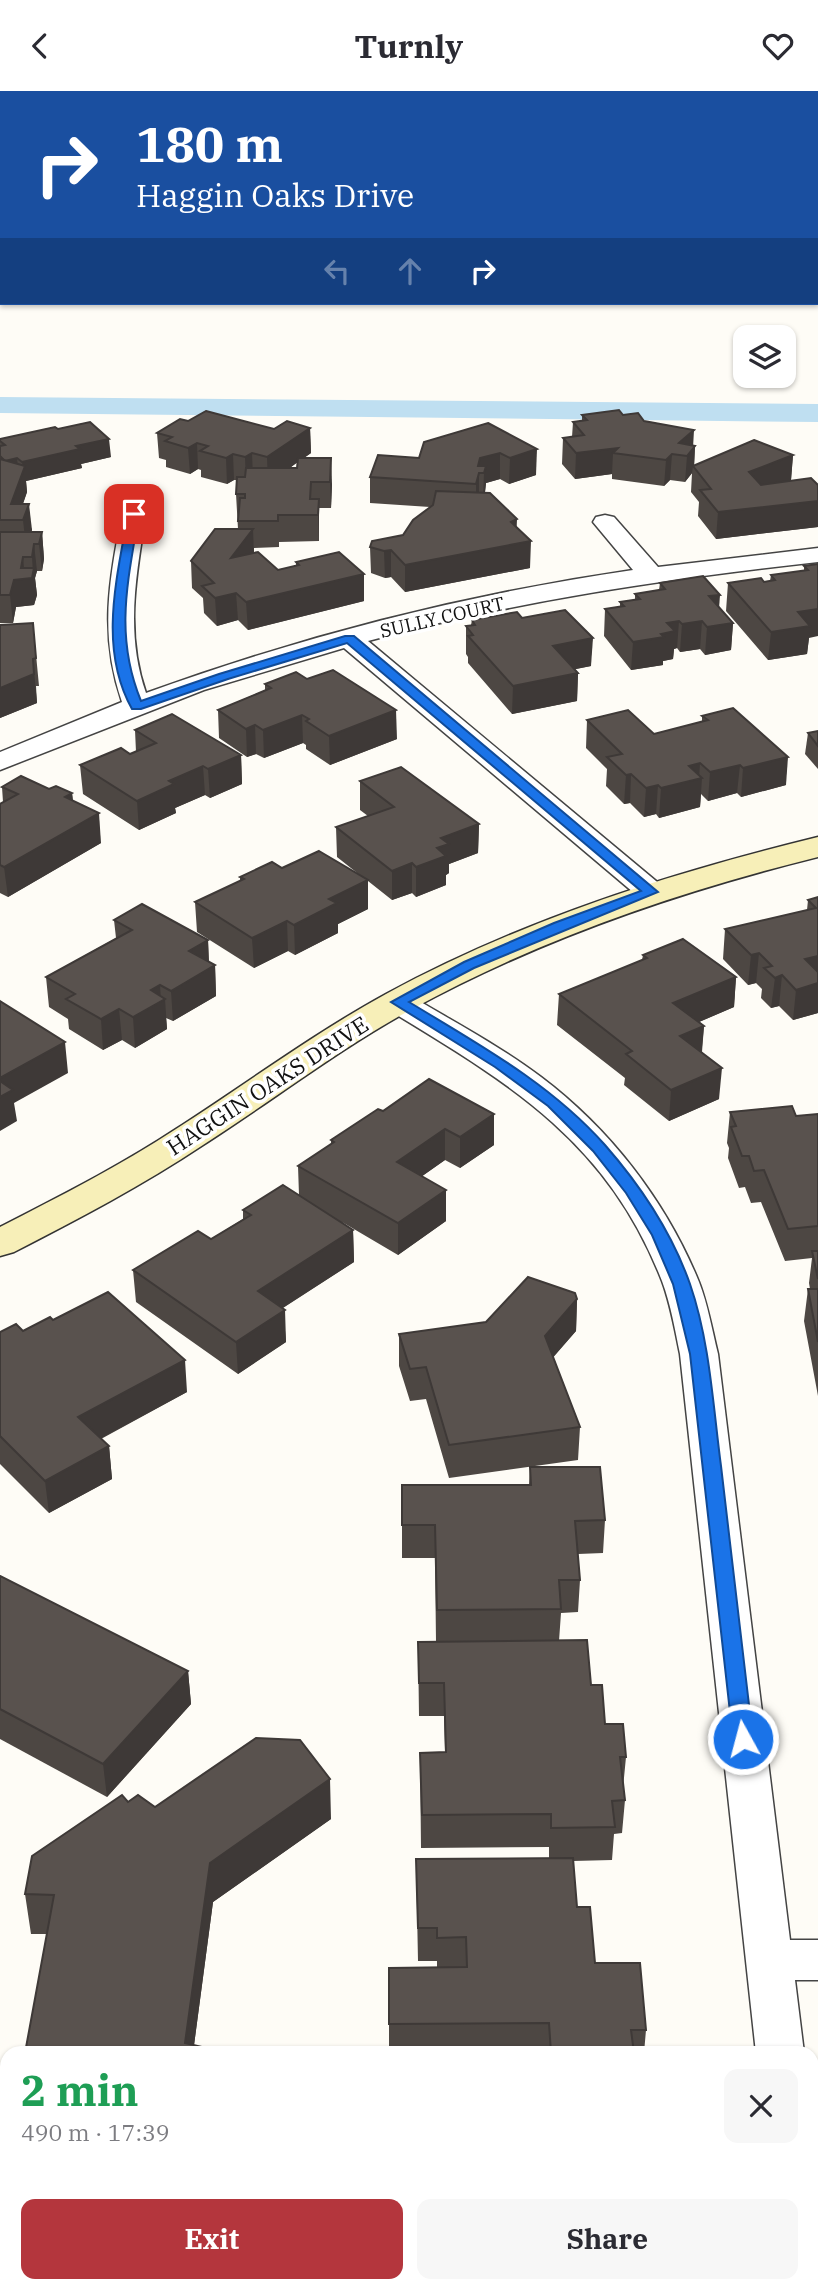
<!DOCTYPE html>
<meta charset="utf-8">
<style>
body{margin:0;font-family:"IBM Plex Serif",serif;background:#f7f7f7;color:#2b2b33;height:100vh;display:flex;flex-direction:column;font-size:26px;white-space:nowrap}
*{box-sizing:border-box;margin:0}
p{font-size:23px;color:#7c7c81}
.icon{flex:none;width:38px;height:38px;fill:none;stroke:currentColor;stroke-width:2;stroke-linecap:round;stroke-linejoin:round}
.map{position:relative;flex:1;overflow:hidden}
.side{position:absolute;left:0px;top:1955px;width:819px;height:247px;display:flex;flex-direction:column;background:#fff;border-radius:21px 21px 0 0;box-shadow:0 2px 5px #0004}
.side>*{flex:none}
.hud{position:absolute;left:0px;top:0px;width:819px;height:214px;box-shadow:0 2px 5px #0004;background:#1a4fa0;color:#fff;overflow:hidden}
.controls{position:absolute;left:733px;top:234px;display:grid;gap:14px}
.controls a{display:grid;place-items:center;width:63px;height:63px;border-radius:14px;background:#fff;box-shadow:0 2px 5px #0004;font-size:35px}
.pin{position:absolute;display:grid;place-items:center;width:60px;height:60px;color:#fff;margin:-30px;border-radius:14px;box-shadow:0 4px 10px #0006}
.me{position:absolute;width:77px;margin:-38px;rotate:353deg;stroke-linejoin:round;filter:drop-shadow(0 0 5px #0008)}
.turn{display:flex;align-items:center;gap:24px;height:147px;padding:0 21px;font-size:32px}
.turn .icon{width:91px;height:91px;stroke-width:2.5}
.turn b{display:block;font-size:49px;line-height:60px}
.lanes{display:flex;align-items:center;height:66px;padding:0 21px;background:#0003;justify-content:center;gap:35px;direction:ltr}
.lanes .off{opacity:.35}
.round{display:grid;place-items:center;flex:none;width:74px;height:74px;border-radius:14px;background:#f7f7f7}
.overview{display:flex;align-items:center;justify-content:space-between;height:119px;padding:0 21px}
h1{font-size:42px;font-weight:700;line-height:52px;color:#1e9e55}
.action{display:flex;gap:14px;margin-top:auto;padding:14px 21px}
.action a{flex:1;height:80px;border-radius:14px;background:#b4363d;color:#fff;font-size:28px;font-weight:700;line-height:80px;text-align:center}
.action a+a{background:#f7f7f7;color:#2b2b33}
header{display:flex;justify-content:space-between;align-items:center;height:91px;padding:0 21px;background:#fff;font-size:32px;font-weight:700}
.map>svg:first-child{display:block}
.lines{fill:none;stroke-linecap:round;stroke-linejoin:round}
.canal{fill:#bfdff1;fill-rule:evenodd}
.lane-casing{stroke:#444;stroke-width:2}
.street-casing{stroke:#444;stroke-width:3}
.secondary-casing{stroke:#333;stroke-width:3}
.lane{fill:#fff;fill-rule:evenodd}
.street{fill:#fff;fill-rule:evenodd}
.secondary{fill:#f7efb8;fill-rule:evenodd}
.wall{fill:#4d4743;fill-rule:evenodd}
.shaded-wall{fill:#3e3937}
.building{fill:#59524e;stroke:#3e3937;stroke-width:2}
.route{fill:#1a73e8;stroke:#114b97;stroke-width:2}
.labels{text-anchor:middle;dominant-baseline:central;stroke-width:7;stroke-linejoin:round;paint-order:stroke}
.far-street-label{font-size:19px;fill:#111;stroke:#fff}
.street-label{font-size:23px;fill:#111;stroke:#fff}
</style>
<header><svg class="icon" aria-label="back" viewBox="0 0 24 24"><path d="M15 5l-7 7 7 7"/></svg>Turnly<svg class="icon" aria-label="heart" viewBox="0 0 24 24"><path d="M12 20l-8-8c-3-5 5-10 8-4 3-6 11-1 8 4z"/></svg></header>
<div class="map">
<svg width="818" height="2201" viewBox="0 0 818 2201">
<rect width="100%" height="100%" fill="#fefcf6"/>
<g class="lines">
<polygon class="canal" points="0,306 818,313 818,331 0,322"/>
<g class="lane-casing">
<rect id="lane" x="190" y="0" width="8" height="2"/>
</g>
<g class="street-casing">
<g id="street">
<path d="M 134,416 L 143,418 L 146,423 C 136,484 125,542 146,602 C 303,545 468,503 633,479 L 593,431 L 596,426 L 605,424 L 614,426 L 658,476 L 818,457 L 818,471 C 666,488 516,510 368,550 L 662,795 L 666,801 L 662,807 L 651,810 L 640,807 L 344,557 L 204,599 L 0,679 L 0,661 L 122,611 C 99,544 109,491 122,423 L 125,418 Z"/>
<path d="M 398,901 L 409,904 C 454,931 500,955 541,986 C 610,1038 666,1110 699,1191 C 708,1214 712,1239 718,1263 L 790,1849 L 818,1849 L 818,1889 L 795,1889 L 804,1962 L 756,1962 L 680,1263 C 675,1239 671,1214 662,1190 C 607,1049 509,992 387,918 L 382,911 L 387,904 Z"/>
<polygon points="812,2171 818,2173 818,2201 782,2201 782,2194 812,2194"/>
</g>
</g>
<g class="secondary-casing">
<path id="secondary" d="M 818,746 L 818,766 C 677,801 540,848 412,918 C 339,958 273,1009 203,1054 C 143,1094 78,1128 14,1161 L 0,1165 L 0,1136 C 60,1105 120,1075 176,1038 C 246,993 313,943 386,903 C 522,829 668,783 818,746 Z"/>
</g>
<use href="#lane" class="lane"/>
<use href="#street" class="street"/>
<use href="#secondary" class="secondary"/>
</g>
<g class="wall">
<polygon points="473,0 530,0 474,1"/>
<rect x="817" y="113" width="1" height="46"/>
<polygon points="582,324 623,324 644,330 695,355 694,375 793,364 791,389 818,394 818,436 716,448 698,425 699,411 691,401 692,382 685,391 670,389 664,395 612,388 612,383 575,388 562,373 563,347 572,346 573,331 582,330"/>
<path d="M 188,330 L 274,338 L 310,337 L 311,362 L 304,367 L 332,393 L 331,417 L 319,417 L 319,450 L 279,451 L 279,456 L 254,457 L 254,462 L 278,479 L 296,475 L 296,471 L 364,483 L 364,510 L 248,539 L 238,529 L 217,535 L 204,522 L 203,507 L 192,497 L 191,470 L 238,438 L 236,403 L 237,389 L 234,389 L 227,393 L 201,386 L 201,379 L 198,378 L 190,383 L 166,376 L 166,369 L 159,367 L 157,342 ZM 297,371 L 297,377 L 290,377 Z"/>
<polygon points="488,332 536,384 509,393 500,388 486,392 485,401 517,437 530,477 405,501 391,486 385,487 371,482 370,456 403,444 430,416 370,412 370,386 419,367"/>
<polygon points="58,338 111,366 81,373 82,377 26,390 27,401 23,413 32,439 31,441 42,441 44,468 42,480 37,480 35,487 37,504 34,514 16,516 13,532 0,532 0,348"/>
<polygon points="818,473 807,563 768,569 726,520 728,492 770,490 771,484 804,480 804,475"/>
<polygon points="660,492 719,517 733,532 731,559 705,564 700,558 680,561 677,557 674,558 673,568 663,570 663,574 631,579 604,545 605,518 620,516 620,511 635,509 635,503 659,499"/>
<polygon points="522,527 591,575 575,578 578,582 577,610 512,623 468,572 468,566 466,563 466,535 471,534 472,529"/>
<polygon points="33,532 39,595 36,595 37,612 0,627 0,534"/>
<polygon points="265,593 397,648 330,674 306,658 306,654 303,652 264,667 256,663 247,666 219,647 218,619 265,599"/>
<polygon points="702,625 786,694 741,706 737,702 708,710 701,703 700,716 659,727 656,723 644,726 630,712 624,713 606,695 607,678 586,657 587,629 654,643 702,631"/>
<polygon points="135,639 241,664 242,693 210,707 205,704 175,717 176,722 139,739 83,703 80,674 130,663 136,661"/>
<polygon points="818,640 818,678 805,663 808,642"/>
<polygon points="360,690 479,733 478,762 449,773 449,782 446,784 446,794 416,806 412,802 392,809 368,790 368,818 338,833 338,842 295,864 288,860 254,877 197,841 195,811 240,790 240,786 282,777 361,785 337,766 336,736 368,725 360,719"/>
<polygon points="2,696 49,698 72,702 73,710 101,752 8,806 0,802 0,713 3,711"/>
<polygon points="818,806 818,922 793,929 779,915 771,917 761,907 762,898 756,892 748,894 723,868 725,838 807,819 808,809"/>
<polygon points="114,829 208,849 209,871 215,874 216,905 173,930 166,927 167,938 135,957 122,949 103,959 69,938 68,928 49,916 46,886 116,847"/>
<polygon points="643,864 736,886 734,916 699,931 704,935 702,961 719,1008 669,1030 624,994 625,987 557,934 559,903 642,869"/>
<polygon points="429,988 494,1054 460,1077 445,1069 422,1085 446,1130 398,1164 342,1131 353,1139 354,1171 283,1217 286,1251 238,1283 136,1211 133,1179 211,1148 243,1128 243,1119 299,1104 298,1075 331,1053 331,1049 383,1020"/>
<polygon points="730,1021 796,1025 818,1023 818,1305 804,1230 808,1198 810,1198 809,1192 812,1167 785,1170 761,1111 751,1112 745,1096 739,1097 728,1067 729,1057 727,1052"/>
<polygon points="577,1208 576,1240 553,1266 580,1336 578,1369 449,1387 426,1308 410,1310 399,1275 399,1243 486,1231"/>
<polygon points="53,1229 187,1301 101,1348 109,1355 112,1388 49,1422 0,1373 0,1241 23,1240"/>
<polygon points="530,1376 605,1429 603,1462 578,1463 580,1489 578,1521 561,1522 559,1550 591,1594 605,1633 626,1666 623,1697 625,1709 622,1742 614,1743 612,1769 573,1770 577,1816 595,1872 646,1939 644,1962 389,1962 389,1877 437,1877 437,1870 418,1870 416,1768 549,1767 549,1756 421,1757 420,1662 445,1661 444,1625 419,1625 418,1551 436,1551 435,1467 402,1467 402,1394 529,1394"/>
<polygon points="0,1485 188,1580 191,1613 107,1706 0,1648"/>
<polygon points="128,1711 155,1716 331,1728 213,1811 194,1954 25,1962 47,1843 31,1843 25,1803"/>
<polygon points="0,2012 7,2012 7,2102 0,2101"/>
</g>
<g class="shaded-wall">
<polygon points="310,337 311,362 268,392 267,366"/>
<polygon points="694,339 693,357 695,355 694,377 693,375 692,382 685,391 687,365 679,352"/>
<polygon points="109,348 111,366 81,373 82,377 26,390 27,401 17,429 11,413 23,379 22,371 76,355"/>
<polygon points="197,352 198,378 190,383 188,357"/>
<polygon points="618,357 613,362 612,383 575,388 576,362"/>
<polygon points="537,358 536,384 509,393 510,367"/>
<polygon points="252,362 253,388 246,392 245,366"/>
<polygon points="500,362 500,388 486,392 485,401 483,408 484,382 479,382 479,408 476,419 476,393 478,375 480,367"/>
<polygon points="233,363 234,389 227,393 226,367"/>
<polygon points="672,363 670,389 664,395 666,369"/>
<polygon points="793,364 791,389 747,407 749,381"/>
<polygon points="17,367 19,386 5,370"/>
<polygon points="331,367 332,393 331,417 330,391"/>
<polygon points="319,408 319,450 318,424"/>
<polygon points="818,410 818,436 716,448 718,421"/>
<polygon points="29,413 32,439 26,456 23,429"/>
<polygon points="517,428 516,453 531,450 530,477 405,501 405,474 511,431"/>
<polygon points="253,438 254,465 231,467"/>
<polygon points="42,441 44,468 42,480 39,453"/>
<polygon points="34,453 37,480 35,487 37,504 34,514 16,516 13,532 10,504 14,489 21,477 23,466 25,488 33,482 32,466"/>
<polygon points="391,459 391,486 385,487 384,460"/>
<polygon points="364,483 364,510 248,539 246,511"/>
<polygon points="236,502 238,529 217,535 215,507"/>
<polygon points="720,504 718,531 709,505"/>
<polygon points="818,518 818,545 809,547 807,563 768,569 771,541 798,521"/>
<polygon points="679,530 677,557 674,558 673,568 663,570 663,574 631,579 633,551 661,543 667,532"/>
<polygon points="702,530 700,558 680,561 682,533"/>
<polygon points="733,532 731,559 705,564 707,536"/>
<polygon points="593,547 591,575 552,583 553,555"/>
<polygon points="33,568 37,612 0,627 0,597"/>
<polygon points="578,582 577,610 512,623 513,595"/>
<polygon points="396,619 397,648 330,674 329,645"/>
<polygon points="302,624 303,652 264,667 263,639"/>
<polygon points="255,634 256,663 247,666 246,638"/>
<polygon points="241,664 242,693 210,707 208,678"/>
<polygon points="788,666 786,694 741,706 743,677"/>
<polygon points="700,672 699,688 702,687 700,716 659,727 661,697 689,675"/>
<polygon points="740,674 737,702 708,710 710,681"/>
<polygon points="203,675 205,704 175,717 176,722 139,739 137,710 169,690"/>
<polygon points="631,683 630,712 624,713 626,684"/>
<polygon points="658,694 656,723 644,726 646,697"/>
<polygon points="72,702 75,731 65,706"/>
<polygon points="99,722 101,752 8,806 4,776"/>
<polygon points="479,733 478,762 449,773 449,782 446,784 446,794 416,806 416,776 437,757 441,747"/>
<polygon points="412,772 412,802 392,809 392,780"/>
<polygon points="368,789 368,818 338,833 338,842 295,864 294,834 329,808"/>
<polygon points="287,830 288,860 254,877 252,847"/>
<polygon points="208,849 209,878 215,874 216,905 173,930 171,900 189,860"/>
<polygon points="759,862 756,892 748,894 751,864"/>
<polygon points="818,865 818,922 793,929 796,899 805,868"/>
<polygon points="782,884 779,915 771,917 775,887"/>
<polygon points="736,886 734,916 671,943 673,912"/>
<polygon points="160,894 161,910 165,908 167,938 135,957 133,926 151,899"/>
<polygon points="119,918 122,949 103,959 101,928"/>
<polygon points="704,935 701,966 680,945"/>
<polygon points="65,951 68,982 14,1012 17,1030 0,1040 0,987"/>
<polygon points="722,977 719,1008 669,1030 671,999"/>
<polygon points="494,1023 494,1054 460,1077 460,1046"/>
<polygon points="445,1038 445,1069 397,1103 397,1071"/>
<polygon points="446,1099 446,1130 398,1164 398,1132"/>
<polygon points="353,1139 354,1171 259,1232 258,1200"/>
<polygon points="577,1208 576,1240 544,1277 545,1245"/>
<polygon points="285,1219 286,1251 238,1283 236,1251"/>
<polygon points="185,1269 187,1301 81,1358 78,1326"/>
<polygon points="109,1355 112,1388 49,1422 45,1390"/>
<polygon points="188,1580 191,1613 107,1706 103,1673"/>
<polygon points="330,1688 331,1728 213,1811 193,1962 185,1952 210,1772"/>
</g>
<g class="building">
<rect x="136" y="0" width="18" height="2"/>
<rect x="239" y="0" width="56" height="2"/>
<polygon points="357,0 413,0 413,1 367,2 357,1"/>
<rect x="635" y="0" width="162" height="2"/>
<rect x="817" y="113" width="1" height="23"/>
<polygon points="619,319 623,324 638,322 644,330 694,339 679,352 695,355 687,365 672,363 666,369 613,362 618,357 576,362 563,347 584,344 573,331 587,329 582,324"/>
<polygon points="206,320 274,338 287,330 310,337 267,366 252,362 245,366 233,363 226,367 200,360 208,355 197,352 188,357 165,350 172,346 157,342 180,328 188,330"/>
<polygon points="90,331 109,348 76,355 80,358 22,371 17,367 5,370 0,365 0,355 5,354 0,350 0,348 55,336 58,338"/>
<polygon points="488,332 537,358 510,367 500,362 480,367 478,375 486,375 484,382 479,382 476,393 370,386 378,364 419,367 424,351"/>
<polygon points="754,349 793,364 749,381 761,394 811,387 818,394 818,410 718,421 700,399 711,398 693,375"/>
<polygon points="298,367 331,367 330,391 311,391 310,408 319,408 318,424 278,424 278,430 238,430 240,407 245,407 245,403 236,403 237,386 245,386 246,377 297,377"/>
<polygon points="0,368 25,375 11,413 29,413 23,429 0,429"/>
<polygon points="436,400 490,402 517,428 511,431 531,450 405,474 391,459 384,460 370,456 372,450 403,444 413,429 433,414"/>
<polygon points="215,438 253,438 231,467 258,461 278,479 299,474 296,471 339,461 364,483 246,511 236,502 215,507 202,495 214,492 191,470"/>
<polygon points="0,441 42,441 39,453 34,453 32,466 23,466 21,477 34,477 32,487 14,489 10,504 0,504"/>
<polygon points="818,473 818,518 798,521 810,535 771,541 728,492 761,487 764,491 775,489 771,484 808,479 804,475"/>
<polygon points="703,485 720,504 709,505 733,532 707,536 702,530 682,533 679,530 667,532 675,540 661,543 664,546 633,551 605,518 624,515 620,511 640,508 635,503 665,498 660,492"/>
<polygon points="565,519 593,547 553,555 578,582 513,595 468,545 473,544 466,535 475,534 472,529 517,521 522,527"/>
<polygon points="33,532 36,567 33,568 34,583 0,597 0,534"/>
<polygon points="333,579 396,619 329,645 306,630 309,628 302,624 263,639 255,634 246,638 218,619 271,597 265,593 296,581 307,588"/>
<polygon points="733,617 788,666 743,677 740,674 710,681 700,672 689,675 702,687 661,697 658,694 646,697 631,683 626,684 607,666 622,663 587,629 628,619 654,643 708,629 702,625"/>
<polygon points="172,623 241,664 208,678 203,675 169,690 174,693 137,710 80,674 121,657 130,663 156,652 135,639"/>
<polygon points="818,640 818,655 808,642"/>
<polygon points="401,676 479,733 441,747 449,753 437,757 446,765 416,776 412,772 392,780 336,736 394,716 360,690"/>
<polygon points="21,685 49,698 56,695 72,702 65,706 99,722 4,776 0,774 0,713 18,703 2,696"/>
<polygon points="319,760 368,789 329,808 337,812 294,834 287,830 252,847 195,811 244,788 240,786 272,771 282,777"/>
<polygon points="818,806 818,865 805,868 818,881 818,892 796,899 782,884 775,887 764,877 772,875 759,862 751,864 725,838 816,817 808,809"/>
<polygon points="142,813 208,849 189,860 215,874 171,900 160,894 151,899 165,908 133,926 119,918 101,928 66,908 75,903 46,886 132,839 114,829"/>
<polygon points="683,848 736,886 673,912 704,935 680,945 722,977 671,999 626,963 632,960 559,903 647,867 643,864"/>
<polygon points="0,910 65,951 0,987"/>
<polygon points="429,988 494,1023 460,1046 445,1038 397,1071 446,1099 398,1132 298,1075 334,1051 331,1049 378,1018 383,1020"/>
<polygon points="0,990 13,999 0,1006"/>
<polygon points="792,1015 796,1025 818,1023 818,1135 788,1138 764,1079 754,1080 749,1065 742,1065 731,1036 736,1035 730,1021"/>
<polygon points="283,1094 353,1139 258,1200 285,1219 236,1251 133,1179 198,1140 211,1148 251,1124 243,1119"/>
<polygon points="812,1160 818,1160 818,1188"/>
<polygon points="528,1186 575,1202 577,1208 545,1245 580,1336 449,1354 426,1276 410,1278 399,1243 486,1231"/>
<polygon points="808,1198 818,1198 818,1251"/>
<polygon points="108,1201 185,1269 78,1326 109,1355 45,1390 0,1345 0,1241 16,1233 23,1240 50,1226 53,1229"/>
<polygon points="530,1376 600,1376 605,1429 575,1430 580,1489 559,1489 561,1518 437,1519 435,1434 402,1434 402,1394 531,1394"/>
<polygon points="0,1485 188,1580 103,1673 0,1618"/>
<polygon points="587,1549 591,1594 602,1594 605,1633 623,1633 626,1666 620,1666 625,1709 612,1710 615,1736 551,1737 551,1723 422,1724 420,1662 446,1661 444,1592 419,1592 418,1551"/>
<polygon points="256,1647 300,1649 330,1688 210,1772 185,1952 227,1962 25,1962 54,1804 25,1803 32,1765 122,1704 128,1711 138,1704 155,1716"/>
<polygon points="573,1767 577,1816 590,1816 595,1872 640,1872 646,1939 631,1939 634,1962 551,1962 549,1932 389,1933 389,1877 467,1876 466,1846 437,1847 437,1837 418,1837 416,1768"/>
<rect x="0" y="2012" width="7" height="51"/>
<polygon points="7,2186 7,2194 40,2194 43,2201 0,2201 0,2189"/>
<polygon points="99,2194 229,2194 231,2200 229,2201 87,2201"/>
<polygon points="460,2194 660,2194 661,2201 460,2201"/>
</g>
<path class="route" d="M 134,419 L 139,423 C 128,490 114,544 141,610 L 219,583 L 345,545 L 354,545 L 658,801 L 474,877 L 409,911 C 478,953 550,992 605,1054 C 640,1094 672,1142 690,1193 C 710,1251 713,1315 721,1375 C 732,1466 742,1557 753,1648 L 750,1654 L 743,1656 L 736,1654 L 733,1648 L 690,1263 L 673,1193 L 652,1144 L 626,1102 L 593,1060 L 548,1015 L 495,976 L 391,911 L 464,871 L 554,832 L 641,800 L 347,552 L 228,588 L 141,618 L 132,618 C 98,557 117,487 128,423 Z"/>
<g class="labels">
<g class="far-street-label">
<text transform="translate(442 526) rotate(-13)">SULLY COURT</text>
</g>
<g class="street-label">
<text transform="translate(267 994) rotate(-33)">HAGGIN OAKS DRIVE</text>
</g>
</g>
</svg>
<div class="controls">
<a><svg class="icon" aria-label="layers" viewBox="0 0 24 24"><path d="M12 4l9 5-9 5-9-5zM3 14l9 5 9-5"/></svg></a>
</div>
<div class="pin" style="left:134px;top:423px;background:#d93025"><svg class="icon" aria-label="arrive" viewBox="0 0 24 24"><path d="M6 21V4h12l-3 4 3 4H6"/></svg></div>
<svg class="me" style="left:743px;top:1648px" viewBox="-20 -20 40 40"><circle r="17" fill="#1a73e8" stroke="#fff" stroke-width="3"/><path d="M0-11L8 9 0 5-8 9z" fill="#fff"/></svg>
<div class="hud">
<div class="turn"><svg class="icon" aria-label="right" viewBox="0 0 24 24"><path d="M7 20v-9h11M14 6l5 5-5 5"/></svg><div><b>180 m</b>Haggin Oaks Drive</div></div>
<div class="lanes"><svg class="icon off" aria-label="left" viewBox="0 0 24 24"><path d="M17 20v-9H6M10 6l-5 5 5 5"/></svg><svg class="icon off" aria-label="ahead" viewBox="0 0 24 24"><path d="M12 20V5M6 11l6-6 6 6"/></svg><svg class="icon" aria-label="right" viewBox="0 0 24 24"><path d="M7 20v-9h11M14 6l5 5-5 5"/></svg></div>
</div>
<section class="side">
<div class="overview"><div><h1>2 min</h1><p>490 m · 17:39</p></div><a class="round"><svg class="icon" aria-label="close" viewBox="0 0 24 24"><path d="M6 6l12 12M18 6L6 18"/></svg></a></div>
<div class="action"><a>Exit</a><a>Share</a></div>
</section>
</div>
